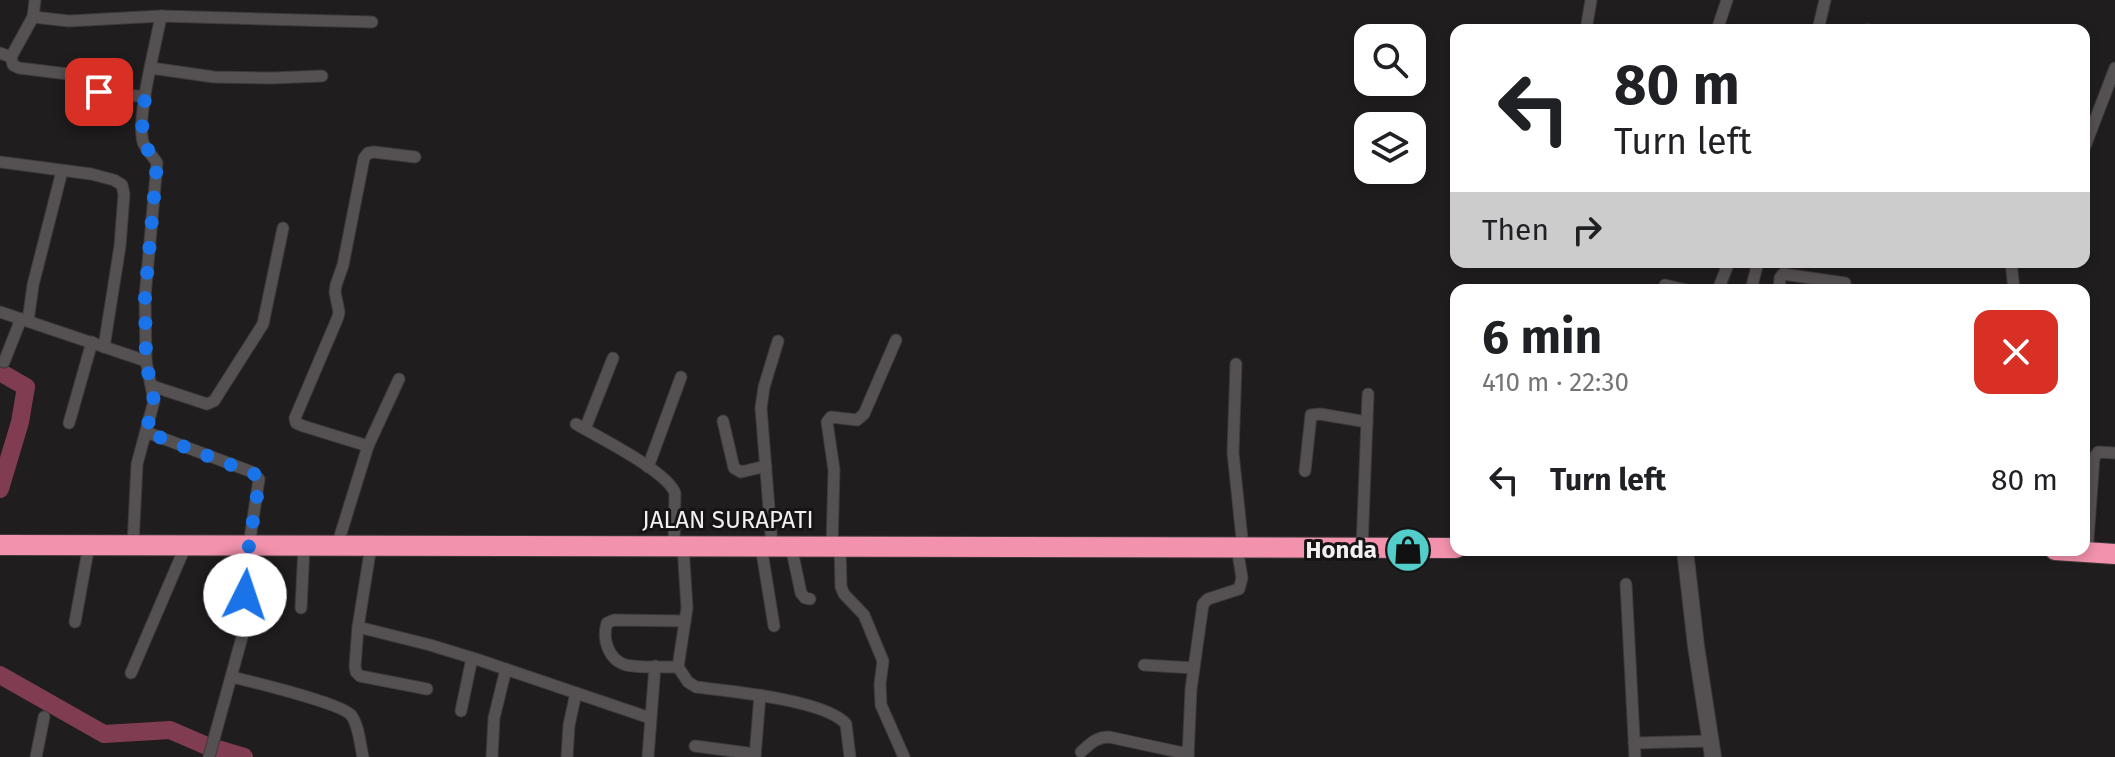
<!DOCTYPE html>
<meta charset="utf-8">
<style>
body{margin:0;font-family:"Fira Sans",sans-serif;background:#f6f6f6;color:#202124;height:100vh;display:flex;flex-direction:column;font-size:30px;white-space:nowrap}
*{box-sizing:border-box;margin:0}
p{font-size:26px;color:#757577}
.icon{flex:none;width:44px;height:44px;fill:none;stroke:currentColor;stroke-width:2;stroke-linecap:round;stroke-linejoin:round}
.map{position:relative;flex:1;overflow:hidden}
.side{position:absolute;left:1450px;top:284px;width:640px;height:272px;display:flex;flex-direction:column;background:#fff;border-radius:16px;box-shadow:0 4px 12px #0003}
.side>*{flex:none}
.hud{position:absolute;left:1450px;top:24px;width:640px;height:244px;border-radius:16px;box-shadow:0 4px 12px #0003;background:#fff;color:#202124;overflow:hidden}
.tools{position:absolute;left:1354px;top:24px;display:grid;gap:16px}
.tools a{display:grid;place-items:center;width:72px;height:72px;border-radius:16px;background:#fff;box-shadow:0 4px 12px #0003;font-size:40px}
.pin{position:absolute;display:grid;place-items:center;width:68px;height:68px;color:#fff;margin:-34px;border-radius:16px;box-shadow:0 4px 12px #0006}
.me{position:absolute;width:88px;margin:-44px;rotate:4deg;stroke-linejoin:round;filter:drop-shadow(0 0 6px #0008)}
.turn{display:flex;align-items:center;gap:28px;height:168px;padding:0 32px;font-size:36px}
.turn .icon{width:104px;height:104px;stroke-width:2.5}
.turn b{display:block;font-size:56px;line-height:68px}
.then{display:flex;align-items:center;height:76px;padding:0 32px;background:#0003;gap:16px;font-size:30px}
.round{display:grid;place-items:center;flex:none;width:84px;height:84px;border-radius:16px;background:#f6f6f6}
.overview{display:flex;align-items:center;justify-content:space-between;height:136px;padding:0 32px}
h1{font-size:48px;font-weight:700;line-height:60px}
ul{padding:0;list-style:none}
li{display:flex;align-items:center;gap:24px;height:120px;padding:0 32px}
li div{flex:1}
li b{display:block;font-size:30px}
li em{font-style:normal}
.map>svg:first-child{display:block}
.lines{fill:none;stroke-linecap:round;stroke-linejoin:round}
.river{stroke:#803c50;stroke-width:18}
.street-casing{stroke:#3d3a3b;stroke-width:13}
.secondary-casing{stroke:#3d3a3b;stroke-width:18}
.highway-casing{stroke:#3d3a3b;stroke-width:22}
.street{stroke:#555152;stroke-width:11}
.secondary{stroke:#555152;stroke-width:16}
.highway{stroke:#f392ac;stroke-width:20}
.route{stroke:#1a73e8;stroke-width:14;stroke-dasharray:0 25.2}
.labels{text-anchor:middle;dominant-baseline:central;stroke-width:6;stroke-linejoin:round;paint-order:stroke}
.street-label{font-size:24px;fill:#f1efef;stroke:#171415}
.poi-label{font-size:24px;font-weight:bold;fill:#f1efef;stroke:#171415;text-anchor:end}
</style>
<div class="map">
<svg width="2115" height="757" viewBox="0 0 2115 757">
<rect width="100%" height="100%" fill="#201d1e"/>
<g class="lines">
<g class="river">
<polyline points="0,372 26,387 20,422 0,489"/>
<polyline points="0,675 104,734 170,730 207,746 244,757"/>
</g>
<g class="street-casing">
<g id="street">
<polyline points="33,17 69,21 161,16 372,22"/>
<polyline points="1586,30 1591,0"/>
<polyline points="1717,30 1727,0"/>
<polyline points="1818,30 1825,0"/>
<polyline points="1866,30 1869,30"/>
<polyline points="0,53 11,57 13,65 19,68 68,74 78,79 89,90 145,97"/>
<polyline points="11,57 33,17 35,0"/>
<polyline points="151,68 214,77 272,78 322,76"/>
<polyline points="2084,149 2115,68"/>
<polyline points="0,162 91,174 114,180 122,185 124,194 120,246 104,347"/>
<polyline points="2011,262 2014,290"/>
<polyline points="1665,285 1686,290"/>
<polyline points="1718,290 1729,262"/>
<polyline points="1751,290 1758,262"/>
<polyline points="1779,290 1780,278 1783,274 1845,283"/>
<polyline points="0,312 146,361"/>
<polyline points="28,321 33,285 62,171"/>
<polyline points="4,362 21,319"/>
<polyline points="1236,364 1233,453 1243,548"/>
<polyline points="152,386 207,404 214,401 263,324 283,228"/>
<polyline points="723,421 734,468 741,472 766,466"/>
<polyline points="69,423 92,342"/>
<path d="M 576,424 C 598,437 667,471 675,493 L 674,546"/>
<polyline points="585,429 613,358"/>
<polyline points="146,432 252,472 259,479 249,545 242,637 209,757"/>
<polyline points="368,446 303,426 296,423 295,418 338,317 339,312 335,292 336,285 343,265 364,158 368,153 374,152 415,157"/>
<polyline points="648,467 681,377"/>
<polyline points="1305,471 1311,415 1320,414 1367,422"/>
<path d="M 133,545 L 137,464 L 154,401 L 146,361 L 145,297 L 157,163 C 153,156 146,150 143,142 C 136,118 156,44 161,16"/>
<polyline points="337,546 368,446 399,379"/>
<polyline points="371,546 358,627 355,666 356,672 360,676 427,689"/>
<polyline points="761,546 774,626"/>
<polyline points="772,546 761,408 764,387 778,341"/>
<polyline points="791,546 801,593 805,598 810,599"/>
<polyline points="832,547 834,470 827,422 831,417 857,420 864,414 896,340"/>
<polyline points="840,547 841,587 844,594 864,615 883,661 880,684 881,705 904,757"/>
<polyline points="1362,548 1368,394"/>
<polyline points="2087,552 2094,458 2098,452 2115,453"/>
<polyline points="1626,584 1635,757"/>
<polyline points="301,608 304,546"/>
<polyline points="75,622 89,545"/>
<polyline points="358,627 430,645 479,660 650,718"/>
<polyline points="1144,665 1194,668"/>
<path d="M 678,667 L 688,682 L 696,687 C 729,691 826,700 846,724 L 850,757"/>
<path d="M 678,667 C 663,667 640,668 626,665 C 608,660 602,638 607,623 L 614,620 L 685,621"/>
<polyline points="678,667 687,608 683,546"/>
<polyline points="131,673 186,545"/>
<path d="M 232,677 C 253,682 340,703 351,715 C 359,725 360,745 363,757"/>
<polyline points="461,711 472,658"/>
<polyline points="1634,743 1711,741"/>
<polyline points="695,746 755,754"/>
<path d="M 1081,752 C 1090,744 1096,737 1109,737 L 1188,754"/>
<polyline points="36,757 44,717"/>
<polyline points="492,757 494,718 506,669"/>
<polyline points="567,757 569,725 576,693"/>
<polyline points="648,757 655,666"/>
<polyline points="755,757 760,695"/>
<polyline points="1188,757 1191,689 1203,604 1208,599 1239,589 1242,578 1237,548"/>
</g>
</g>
<g class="secondary-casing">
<polyline id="secondary" points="1685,550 1696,646 1713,757"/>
</g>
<g class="highway-casing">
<g id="highway">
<polyline points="0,545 1456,548"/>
<polyline points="2055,550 2115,554"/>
</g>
</g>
<use href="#street" class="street"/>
<use href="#secondary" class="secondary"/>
<use href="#highway" class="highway"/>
</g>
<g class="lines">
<polyline class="route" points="99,92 145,97 142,129 144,144 157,163 145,297 146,361 154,401 146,432 257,475 259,484 249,545 245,595"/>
</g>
<defs>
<g id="shop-disc" transform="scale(2.3)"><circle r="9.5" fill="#53cdca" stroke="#171415"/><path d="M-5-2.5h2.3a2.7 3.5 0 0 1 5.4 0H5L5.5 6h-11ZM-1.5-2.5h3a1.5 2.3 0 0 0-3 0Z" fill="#111"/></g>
</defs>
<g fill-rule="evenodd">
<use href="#shop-disc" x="1408" y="550"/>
</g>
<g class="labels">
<g class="street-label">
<text x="728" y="520">JALAN SURAPATI</text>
</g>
<g class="poi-label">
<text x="1377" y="550">Honda</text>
</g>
</g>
</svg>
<div class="tools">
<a><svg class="icon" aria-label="search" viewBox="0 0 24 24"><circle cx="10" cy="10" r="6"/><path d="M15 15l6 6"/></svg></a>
<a><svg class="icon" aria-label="layers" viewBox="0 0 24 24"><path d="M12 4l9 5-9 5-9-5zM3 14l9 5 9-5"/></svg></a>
</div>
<div class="pin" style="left:99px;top:92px;background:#d93025"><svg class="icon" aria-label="arrive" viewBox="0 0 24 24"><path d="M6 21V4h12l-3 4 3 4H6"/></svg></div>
<svg class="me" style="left:245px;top:595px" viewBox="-20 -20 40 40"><circle r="19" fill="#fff"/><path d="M0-13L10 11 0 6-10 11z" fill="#1a73e8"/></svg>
<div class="hud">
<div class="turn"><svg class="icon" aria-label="left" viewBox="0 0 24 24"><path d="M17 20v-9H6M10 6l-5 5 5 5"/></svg><div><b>80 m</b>Turn left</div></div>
<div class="then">Then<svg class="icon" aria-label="right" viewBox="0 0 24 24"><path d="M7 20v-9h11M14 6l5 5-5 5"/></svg></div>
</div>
<section class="side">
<div class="overview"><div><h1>6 min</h1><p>410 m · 22:30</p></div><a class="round" style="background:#d93025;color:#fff"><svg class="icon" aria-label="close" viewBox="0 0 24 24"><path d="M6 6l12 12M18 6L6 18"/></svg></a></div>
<ul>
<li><svg class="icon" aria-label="left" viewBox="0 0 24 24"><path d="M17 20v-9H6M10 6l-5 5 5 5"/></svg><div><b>Turn left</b></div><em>80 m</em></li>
</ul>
</section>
</div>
